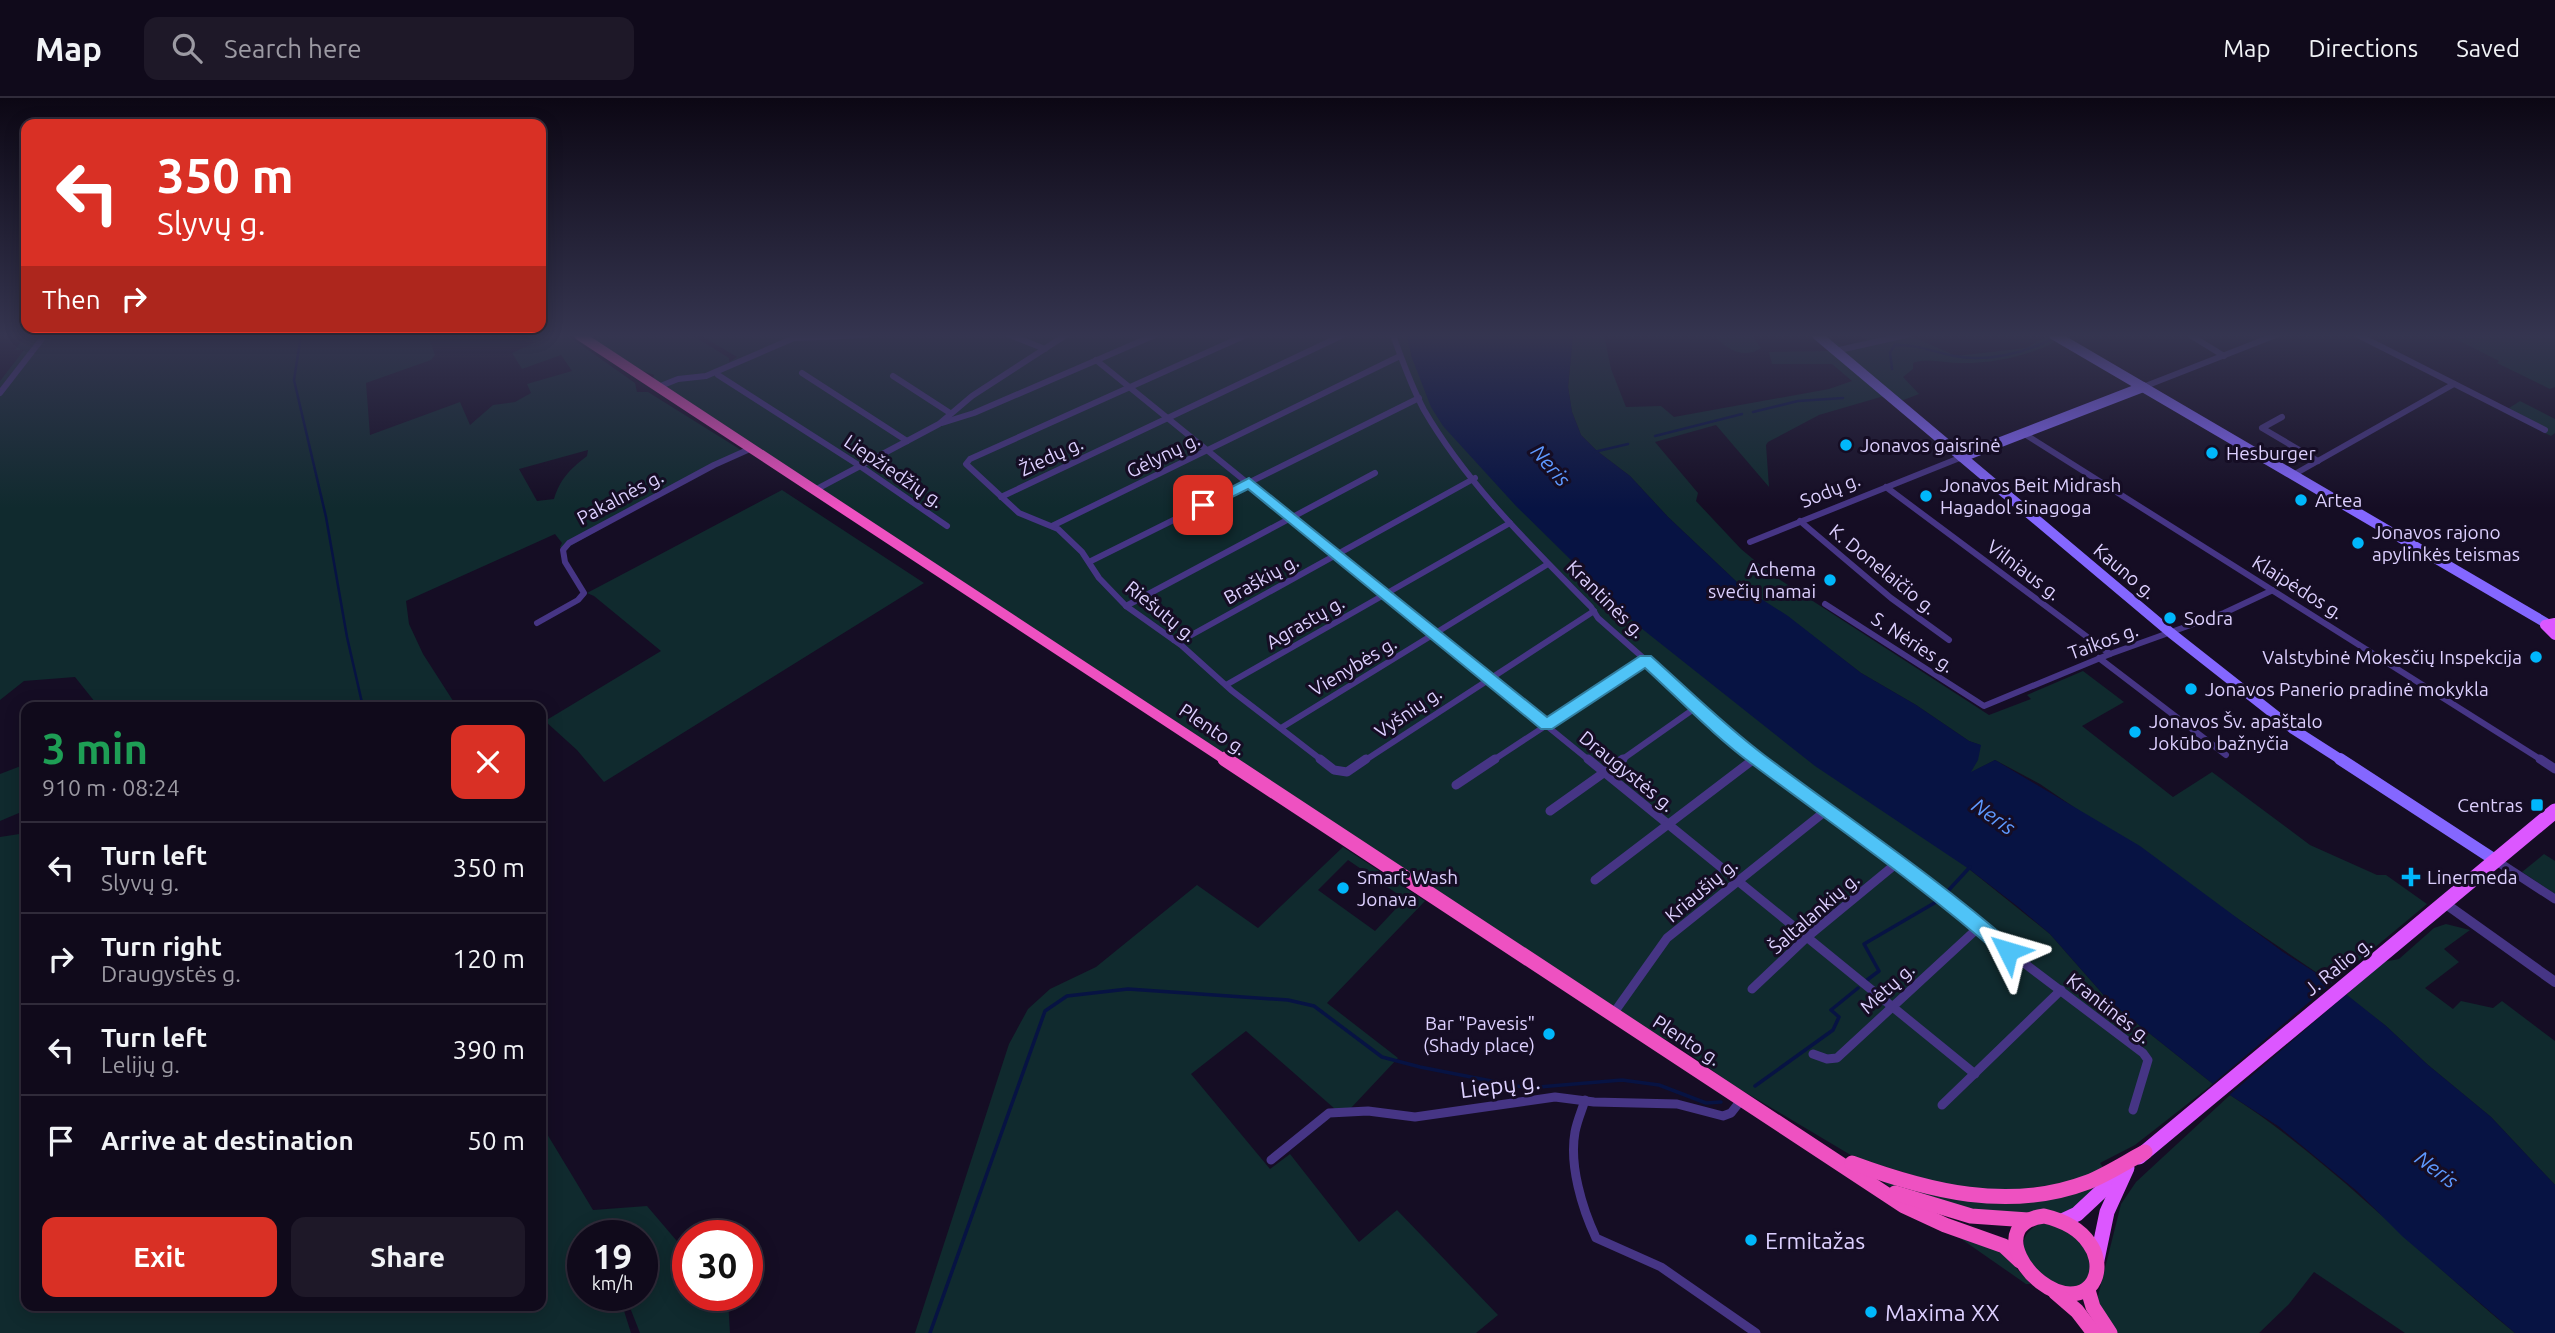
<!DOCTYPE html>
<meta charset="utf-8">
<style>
body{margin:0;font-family:Ubuntu,sans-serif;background:#1e1828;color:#f1f3f6;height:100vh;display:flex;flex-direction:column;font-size:26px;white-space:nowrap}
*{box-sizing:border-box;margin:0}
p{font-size:23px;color:#9c9aa3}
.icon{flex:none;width:38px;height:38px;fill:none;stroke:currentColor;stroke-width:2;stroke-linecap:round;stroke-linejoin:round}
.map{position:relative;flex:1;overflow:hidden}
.details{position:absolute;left:21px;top:604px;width:525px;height:609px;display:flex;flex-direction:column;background:#100a1b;border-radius:14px;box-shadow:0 4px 18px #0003,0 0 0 2px #302b3a}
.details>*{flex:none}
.top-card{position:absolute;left:21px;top:21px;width:525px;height:214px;border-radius:14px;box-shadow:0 4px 18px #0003,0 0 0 2px #302b3a;background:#d93025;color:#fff;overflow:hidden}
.speed{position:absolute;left:567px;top:1122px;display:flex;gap:14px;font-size:35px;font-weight:700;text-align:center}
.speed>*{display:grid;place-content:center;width:91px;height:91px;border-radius:50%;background:#100a1b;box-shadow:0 4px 18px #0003,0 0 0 2px #302b3a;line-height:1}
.speed small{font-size:18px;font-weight:400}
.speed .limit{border:10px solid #d22;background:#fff;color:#111}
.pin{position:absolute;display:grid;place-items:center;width:60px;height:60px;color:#fff;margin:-30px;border-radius:14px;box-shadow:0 4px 10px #0006}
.me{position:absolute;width:77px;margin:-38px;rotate:310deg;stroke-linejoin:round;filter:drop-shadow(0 0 5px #0008)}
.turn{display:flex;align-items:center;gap:24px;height:147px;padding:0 21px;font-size:32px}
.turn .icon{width:91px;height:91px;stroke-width:2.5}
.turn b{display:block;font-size:49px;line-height:60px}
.then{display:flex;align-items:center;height:66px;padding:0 21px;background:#0003;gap:14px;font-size:26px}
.round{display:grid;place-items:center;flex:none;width:74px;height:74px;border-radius:14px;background:#1e1828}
.overview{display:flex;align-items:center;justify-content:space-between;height:119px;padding:0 21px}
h1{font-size:42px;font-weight:600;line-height:52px;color:#1e9e55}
.action{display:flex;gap:14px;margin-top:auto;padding:14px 21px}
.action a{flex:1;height:80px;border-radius:14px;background:#d93025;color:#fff;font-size:28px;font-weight:600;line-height:80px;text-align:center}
.action a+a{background:#1e1828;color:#f1f3f6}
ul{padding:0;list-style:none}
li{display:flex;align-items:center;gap:21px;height:91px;padding:0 21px;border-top:2px solid #302b3a}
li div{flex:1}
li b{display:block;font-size:26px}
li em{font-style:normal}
header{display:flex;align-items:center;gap:42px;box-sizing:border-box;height:98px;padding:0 35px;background:#100a1b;border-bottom:2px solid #302b3a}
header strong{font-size:33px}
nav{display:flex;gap:38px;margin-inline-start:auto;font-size:24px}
.search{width:490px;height:63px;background:#1e1828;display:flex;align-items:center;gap:18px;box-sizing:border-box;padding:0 24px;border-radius:14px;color:#9c9aa3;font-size:26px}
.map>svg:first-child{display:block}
.green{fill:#102a2e;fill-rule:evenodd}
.water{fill:#071343}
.pier{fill:#150d24}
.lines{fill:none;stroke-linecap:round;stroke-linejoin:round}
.stream-far1{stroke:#071343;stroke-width:2.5}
.stream{stroke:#071343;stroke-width:3.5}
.minor-far1{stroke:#463585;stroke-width:6}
.minor{stroke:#463585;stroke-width:9}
.tertiary{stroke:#463585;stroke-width:10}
.secondary-far1{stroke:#8467ff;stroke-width:10}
.secondary{stroke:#8467ff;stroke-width:12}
.primary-far1{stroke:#dc57ff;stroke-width:10}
.primary{stroke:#dc57ff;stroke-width:15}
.trunk-far1{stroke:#ee51c1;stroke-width:10}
.trunk{stroke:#ee51c1;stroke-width:15}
.route{fill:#4fc3f7;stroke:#337fa1;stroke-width:2}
.poi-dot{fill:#00b7fb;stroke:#150d24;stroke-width:2.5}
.labels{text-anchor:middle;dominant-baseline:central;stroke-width:6;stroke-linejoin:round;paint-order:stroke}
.poi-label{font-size:19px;fill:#ddd0ff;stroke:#150d24;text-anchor:start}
.street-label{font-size:19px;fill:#ddd0ff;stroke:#150d24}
.water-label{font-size:21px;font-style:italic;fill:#5e99ff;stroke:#150d24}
.near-street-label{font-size:23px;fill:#ddd0ff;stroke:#150d24}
.near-poi-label{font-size:23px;fill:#ddd0ff;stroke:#150d24;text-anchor:start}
</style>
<header>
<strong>Map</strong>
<div class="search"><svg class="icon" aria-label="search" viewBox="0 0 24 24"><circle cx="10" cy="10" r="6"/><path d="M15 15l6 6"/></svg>Search here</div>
<nav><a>Map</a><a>Directions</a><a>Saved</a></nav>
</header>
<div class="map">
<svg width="2555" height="1235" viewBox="0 0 2555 1235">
<rect width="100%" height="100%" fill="#150d24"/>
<g class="green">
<path d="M 26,237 L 428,237 L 435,257 L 431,262 L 366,285 L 370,337 L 460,304 L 470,327 L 493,307 L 515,304 L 531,295 L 527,286 L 572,273 L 561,257 L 522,271 L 512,255 L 534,245 L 527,237 L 567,237 L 635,285 L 637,294 L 648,294 L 741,352 L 563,452 L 560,449 L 562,445 L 555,436 L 406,503 L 409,526 L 423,556 L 457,609 L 99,609 L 75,579 L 24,583 L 0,602 L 0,283 L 24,252 L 15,252 ZM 588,352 L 587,358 C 570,371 560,381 554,401 L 537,403 L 519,371 Z"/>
<polygon points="597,237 692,237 729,260 729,264 737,259 700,237 1407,237 1412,260 1969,771 2050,836 2109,903 2213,986 2135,1047 2100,1065 2104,1071 2065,1085 2015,1092 1954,1090 1854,1059 1733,987 1674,945 1647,933 658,284 653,280 654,277 640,272 595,242"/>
<polygon points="1573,237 1604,237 1611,271 1626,309 1661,308 1674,319 1829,291 1852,283 1832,266 1772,266 1769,254 1829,253 1884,298 1819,317 1768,344 1766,347 1769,389 1716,327 1655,344 1698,395 1696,403 1741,451 1771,476 1989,617 2031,601 2027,597 2083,573 2124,604 2082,628 2173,699 2212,674 2310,747 2377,777 2386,777 2427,806 2332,885 2040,686 1995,662 1970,675 1980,647 1969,643 1916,607 1861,575 1788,519 1741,488 1668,419 1630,378 1597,353 1581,337 1572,314 1568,289"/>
<path d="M 1714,237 L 1752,237 L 1761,250 C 1744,262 1726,251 1714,237 Z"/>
<path d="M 1823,237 L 1842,248 L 1866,242 L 1864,238 L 1880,237 L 1886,243 L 1911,238 L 1956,258 L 2026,250 L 2045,239 L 2042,237 L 2047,237 L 2046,239 L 2055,244 C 2027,258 1994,265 1963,265 C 1946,266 1929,259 1913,265 L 1913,271 L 1903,279 L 1919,296 L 1901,303 Z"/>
<polygon points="2448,237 2555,237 2555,289 2550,291 2497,265 2499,263"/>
<polygon points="2520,303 2555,321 2555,335 2551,338 2503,314"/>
<polygon points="782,392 924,485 604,684 577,652 545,623 661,553 594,498 587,495"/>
<polygon points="26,666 26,712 0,723 0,676"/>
<polygon points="26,735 26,1208 541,1208 541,1026 593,1112 647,1108 688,1156 688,1197 733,1197 728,1202 730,1235 640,1235 625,1197 642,1197 642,1138 603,1137 598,1127 601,1137 583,1138 583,1197 619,1197 631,1235 0,1235 0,739"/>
<path d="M 1343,749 L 1425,803 L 1327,905 L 1398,960 L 1350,1011 L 1335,1011 L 1246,933 L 1191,976 L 1270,1071 L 1290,1056 L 1359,1144 L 1397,1112 L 1498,1217 L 1476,1235 L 915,1235 L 1009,946 L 1028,911 L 1050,891 L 1096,869 L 1197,787 L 1258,830 ZM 1348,762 L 1405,801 L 1375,833 L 1318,792 Z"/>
<polygon points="2544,756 2555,763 2555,796 2522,774"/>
<polygon points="2446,826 2470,832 2444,851 2459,864 2425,890 2453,911 2461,903 2493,910 2502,903 2555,943 2555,1087 2491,1019 2428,967 2386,928 2346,897 2383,864 2399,861 2434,830"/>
<path d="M 2230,997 C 2335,1065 2419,1157 2515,1235 L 2405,1235 L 2314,1174 L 2289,1206 L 2259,1235 L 2115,1235 L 2097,1202 L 2121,1106 L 2136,1084 Z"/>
<path d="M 1882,1082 L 1941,1097 L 2099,1085 L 2076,1116 C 2050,1116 2020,1120 1994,1116 C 1973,1113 1892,1097 1882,1082 Z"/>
<path d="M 2042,1125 C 2073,1131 2087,1143 2092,1175 L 2080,1189 C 2073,1189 2063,1190 2058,1188 C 2032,1179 2004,1140 2042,1125 Z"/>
<polygon points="1957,1138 1995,1147 2031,1186 2026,1186"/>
</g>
<polygon class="water" points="1407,237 1573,237 1568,289 1572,314 1581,337 1597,353 1630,378 1668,419 1741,488 1788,518 1861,575 1916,607 1969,643 1981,647 1978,662 1971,674 1995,662 2140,748 2283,854 2332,885 2386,928 2428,967 2491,1019 2555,1087 2555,1235 2515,1235 2402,1138 2358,1094 2278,1028 2213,986 2109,903 2050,836 2017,808 1969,771 1815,668 1636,526 1516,408 1443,328 1431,309 1412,260"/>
<polygon class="pier" points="2334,883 2349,894 2227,999 2210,988"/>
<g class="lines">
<g class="stream-far1">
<polyline points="301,237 294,282 326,419 347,539 363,609"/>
<path d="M 1892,271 L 1890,254 L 1895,247 C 1916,246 1934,254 1954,258 C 1986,264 2021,256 2050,242"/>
<polyline points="1753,314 1798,303 1843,300"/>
<polyline points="1655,338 1742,316"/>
<polyline points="1594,354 1628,346"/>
</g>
<g class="stream">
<polyline points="1946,795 1970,769"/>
<polyline points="1867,882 1879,873 1864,846 1936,804"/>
<polyline points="1755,988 1833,932 1839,919 1831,912 1858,890"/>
<polyline points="930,1235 1045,913 1067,898 1128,891 1288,902 1314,908 1382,959 1420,969 1527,990 1622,982 1659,987 1706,1005 1721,1004"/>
</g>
<g class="minor-far1">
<polyline points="1010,237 1045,251"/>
<polyline points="1246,237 970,361 966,366 1019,415 1058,431 1082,454 1099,480 1126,508 1181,547 1231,592 1323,663"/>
<path d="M 1393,237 C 1402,262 1411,288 1424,312 C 1467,386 1531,448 1591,509 L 1598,520 L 1760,663"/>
<polyline points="2190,237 2224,258"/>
<polyline points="2358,237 2545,332"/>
<polyline points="1835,253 1906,237"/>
<polyline points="1096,262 1590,663"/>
<polyline points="802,275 907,343"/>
<polyline points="718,277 860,368 947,428"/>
<polyline points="893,278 950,315"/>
<polyline points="658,289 678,281 706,278 794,240 866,237"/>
<polyline points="2143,289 2276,237"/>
<polyline points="0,295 45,237"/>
<polyline points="2282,319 2262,330 2318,363"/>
<polyline points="942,325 974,315 1155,237"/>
<polyline points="2023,335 2543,663"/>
<polyline points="2293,377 2454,286"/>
<polyline points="1886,389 2110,556"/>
<polyline points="815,392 939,326 972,298 1066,237"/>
<polyline points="1001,399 1343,237"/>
<polyline points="1800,423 1891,500 1949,542"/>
<polyline points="1052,428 1400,258"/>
<polyline points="1750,444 1962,359"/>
<polyline points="1089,464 1419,300"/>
<polyline points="1825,506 1984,608 2110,556 2224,515 2273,492"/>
<polyline points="1126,508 1375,375"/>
<polyline points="537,525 578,502 584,495 565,464 563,452 569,445 714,367 752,350"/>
<polyline points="1174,542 1186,540 1475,380"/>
<polyline points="2099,560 2226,657"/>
<polyline points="1226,587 1510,425"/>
<polyline points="1281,630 1548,466"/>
<polyline points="1364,663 1594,513"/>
<polyline points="1492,663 1646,562"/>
<polyline points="1620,663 1698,608"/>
<polyline points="1752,663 1756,660"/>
</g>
<g class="minor">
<polyline points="1320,661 1334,672 1347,674 1366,661"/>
<polyline points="1588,661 1975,976"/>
<polyline points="1758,661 1828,711 1976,824 1991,840 2143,955 2148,962 2133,1012"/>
<polyline points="2540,661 2555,671"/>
<polyline points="1456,687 1495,661"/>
<polyline points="1550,713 1623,661"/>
<polyline points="2495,762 2555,801"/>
<polyline points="1595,782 1754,661"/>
<polyline points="1752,891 1806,840 1897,765"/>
<polyline points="1613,916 1667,840 1828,711"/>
<polyline points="1813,956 1827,961 1837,960 1979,829"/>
<path d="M 1585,1002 C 1582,1012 1577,1023 1575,1034 C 1569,1067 1582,1110 1596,1140 L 1661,1169 L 1756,1235"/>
<polyline points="1942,1007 2061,892"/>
<polyline points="1271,1062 1329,1015 1368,1013 1415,1019 1555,999 1594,1004 1677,1006 1723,1018 1731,1015 1742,1001"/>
</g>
<polyline class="tertiary" points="2443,804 2555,884"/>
<g class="secondary-far1">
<polyline points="1817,237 2171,535 2293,631 2343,663"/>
<polyline points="2054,237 2546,525"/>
<polyline points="1962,359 2143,289"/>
</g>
<polyline class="secondary" points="2340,661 2495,762"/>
<polyline class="primary-far1" points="2555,525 2545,527 2555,537"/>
<g class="primary">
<polyline points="2139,1059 2555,713"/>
<polyline points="2062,1123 2077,1116 2123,1073"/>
<polyline points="2097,1162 2107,1114 2127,1070"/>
</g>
<polyline class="trunk-far1" points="579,237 1227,663"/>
<g class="trunk">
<polyline points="1225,661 1904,1108 1945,1127 2004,1148 2020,1163"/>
<path d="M 1852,1065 C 1928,1093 2009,1114 2088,1084 C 2108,1076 2126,1064 2145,1054"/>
<polyline points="1895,1095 1971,1118 2028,1122"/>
<path d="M 2044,1118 C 2061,1122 2079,1130 2089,1145 C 2104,1165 2098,1196 2070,1196 C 2029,1194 1986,1125 2044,1118 Z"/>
<polyline points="2088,1192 2093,1209 2110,1235"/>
<polyline points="2055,1194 2077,1213 2094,1235"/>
</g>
</g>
<linearGradient id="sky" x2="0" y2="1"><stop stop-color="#0c0714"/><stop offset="0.58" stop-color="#353550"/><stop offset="1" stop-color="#353550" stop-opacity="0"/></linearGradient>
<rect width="2555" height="410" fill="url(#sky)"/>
<path class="route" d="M 1249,380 L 1547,619 L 1640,558 L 1651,558 C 1688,591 1724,627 1764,657 C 1848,720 1935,778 2015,848 L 2017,853 L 2015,859 L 2008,861 L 2002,859 C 1923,789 1836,729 1752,666 C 1714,638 1680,602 1645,570 L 1552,631 L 1541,631 L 1248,391 L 1208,411 L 1199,411 L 1197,407 Z"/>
<g class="poi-dot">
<circle cx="1846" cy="347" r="7"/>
<circle cx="2212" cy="355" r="7"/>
<circle cx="1926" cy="398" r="7"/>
<circle cx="2301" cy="402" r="7"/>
<circle cx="2358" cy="445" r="7"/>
<circle cx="1830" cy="482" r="7"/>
<circle cx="2170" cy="520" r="7"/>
<circle cx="2536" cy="559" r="7"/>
<circle cx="2191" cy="591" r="7"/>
<circle cx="2135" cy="634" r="7"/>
<rect x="2530" y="700" width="14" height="14" rx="3.5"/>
<path d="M2407.5 768.5h7v7h7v7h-7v7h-7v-7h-7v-7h7z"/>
<circle cx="1343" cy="790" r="7"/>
<circle cx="1549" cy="936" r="7"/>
<circle cx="1751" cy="1142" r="7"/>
<circle cx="1871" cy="1214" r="7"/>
</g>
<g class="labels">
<g class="poi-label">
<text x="1860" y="347">Jonavos gaisrinė</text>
<text x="2226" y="355">Hesburger</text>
<text x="1940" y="387">Jonavos Beit Midrash<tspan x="1940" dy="22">Hagadol sinagoga</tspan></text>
<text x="2315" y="402">Artea</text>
<text x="2372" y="434">Jonavos rajono<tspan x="2372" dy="22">apylinkės teismas</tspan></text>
<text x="1816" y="471" text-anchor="end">Achema<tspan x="1816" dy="22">svečių namai</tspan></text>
<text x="2184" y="520">Sodra</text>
<text x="2522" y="559" text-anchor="end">Valstybinė Mokesčių Inspekcija</text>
<text x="2205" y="591">Jonavos Panerio pradinė mokykla</text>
<text x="2149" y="623">Jonavos Šv. apaštalo<tspan x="2149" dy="22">Jokūbo bažnyčia</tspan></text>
<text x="2523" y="707" text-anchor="end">Centras</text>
<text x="1357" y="779">Smart Wash<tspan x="1357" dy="22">Jonava</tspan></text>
<text x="2427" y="779">Linermeda</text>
<text x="1535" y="925" text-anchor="end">Bar "Pavesis"<tspan x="1535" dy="22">(Shady place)</tspan></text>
</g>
<g class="street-label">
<text transform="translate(1163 357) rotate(-26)">Gėlynų g.</text>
<text transform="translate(1051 358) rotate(-25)">Žiedų g.</text>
<text transform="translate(894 373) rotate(34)">Liepžiedžių g.</text>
<text transform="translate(1830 392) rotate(-22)">Sodų g.</text>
<text transform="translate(620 399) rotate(-28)">Pakalnės g.</text>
<text transform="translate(1883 471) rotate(39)">K. Donelaičio g.</text>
<text transform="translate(2024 472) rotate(37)">Vilniaus g.</text>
<text transform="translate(2125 473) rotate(40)">Kauno g.</text>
<text transform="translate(1261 481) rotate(-29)">Braškių g.</text>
<text transform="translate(2298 489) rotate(32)">Klaipėdos g.</text>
<text transform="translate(1606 501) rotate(45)">Krantinės g.</text>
<text transform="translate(1161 513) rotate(39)">Riešutų g.</text>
<text transform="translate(1305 524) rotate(-30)">Agrastų g.</text>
<text transform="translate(2103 543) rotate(-20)">Taikos g.</text>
<text transform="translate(1913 544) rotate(33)">S. Nėries g.</text>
<text transform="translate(1353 568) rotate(-31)">Vienybės g.</text>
<text transform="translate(1408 614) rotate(-34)">Vyšnių g.</text>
<text transform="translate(1213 631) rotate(34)">Plento g.</text>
<text transform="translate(1627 673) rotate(39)">Draugystės g.</text>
<text transform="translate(1701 792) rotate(-40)">Kriaušių g.</text>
<text transform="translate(1814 815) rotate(-41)">Šaltalankių g.</text>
<text transform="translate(2338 868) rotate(-39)">J. Ralio g.</text>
<text transform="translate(1887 890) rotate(-42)">Mėtų g.</text>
<text transform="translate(2109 910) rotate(38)">Krantinės g.</text>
<text transform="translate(1687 942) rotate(33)">Plento g.</text>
</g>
<g class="water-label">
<text transform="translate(1551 367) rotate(49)">Neris</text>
<text transform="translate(1994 718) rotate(35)">Neris</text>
<text transform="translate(2437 1071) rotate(37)">Neris</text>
</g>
<g class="near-street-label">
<text transform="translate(1500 987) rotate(-7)">Liepų g.</text>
</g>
<g class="near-poi-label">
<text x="1765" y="1142">Ermitažas</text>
<text x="1885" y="1214">Maxima XX</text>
</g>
</g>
</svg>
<div class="speed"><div>19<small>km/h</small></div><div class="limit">30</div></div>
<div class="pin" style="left:1203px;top:407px;background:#d93025"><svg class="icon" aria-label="arrive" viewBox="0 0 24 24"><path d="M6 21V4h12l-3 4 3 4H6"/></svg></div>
<svg class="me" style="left:2008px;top:853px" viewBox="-20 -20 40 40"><path d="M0-17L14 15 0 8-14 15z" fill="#4fc3f7" stroke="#fff" stroke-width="4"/></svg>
<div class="top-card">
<div class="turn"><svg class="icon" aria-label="left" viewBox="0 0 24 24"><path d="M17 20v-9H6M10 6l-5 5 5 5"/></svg><div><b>350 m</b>Slyvų g.</div></div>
<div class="then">Then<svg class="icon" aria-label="right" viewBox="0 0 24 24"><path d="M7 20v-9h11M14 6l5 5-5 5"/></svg></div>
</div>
<section class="details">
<div class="overview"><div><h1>3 min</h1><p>910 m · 08:24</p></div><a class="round" style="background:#d93025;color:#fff"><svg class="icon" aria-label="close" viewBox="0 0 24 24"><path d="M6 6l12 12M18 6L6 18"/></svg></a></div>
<ul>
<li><svg class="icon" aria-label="left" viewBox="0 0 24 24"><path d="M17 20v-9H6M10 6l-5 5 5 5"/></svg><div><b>Turn left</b><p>Slyvų g.</p></div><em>350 m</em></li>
<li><svg class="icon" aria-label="right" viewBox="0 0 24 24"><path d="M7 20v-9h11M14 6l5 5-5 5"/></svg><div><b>Turn right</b><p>Draugystės g.</p></div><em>120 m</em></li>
<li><svg class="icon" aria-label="left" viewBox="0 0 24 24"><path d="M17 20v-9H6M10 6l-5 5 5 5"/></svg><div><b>Turn left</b><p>Lelijų g.</p></div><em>390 m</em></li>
<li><svg class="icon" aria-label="arrive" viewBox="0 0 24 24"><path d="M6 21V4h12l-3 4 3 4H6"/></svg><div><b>Arrive at destination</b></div><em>50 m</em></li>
</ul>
<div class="action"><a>Exit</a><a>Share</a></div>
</section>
</div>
